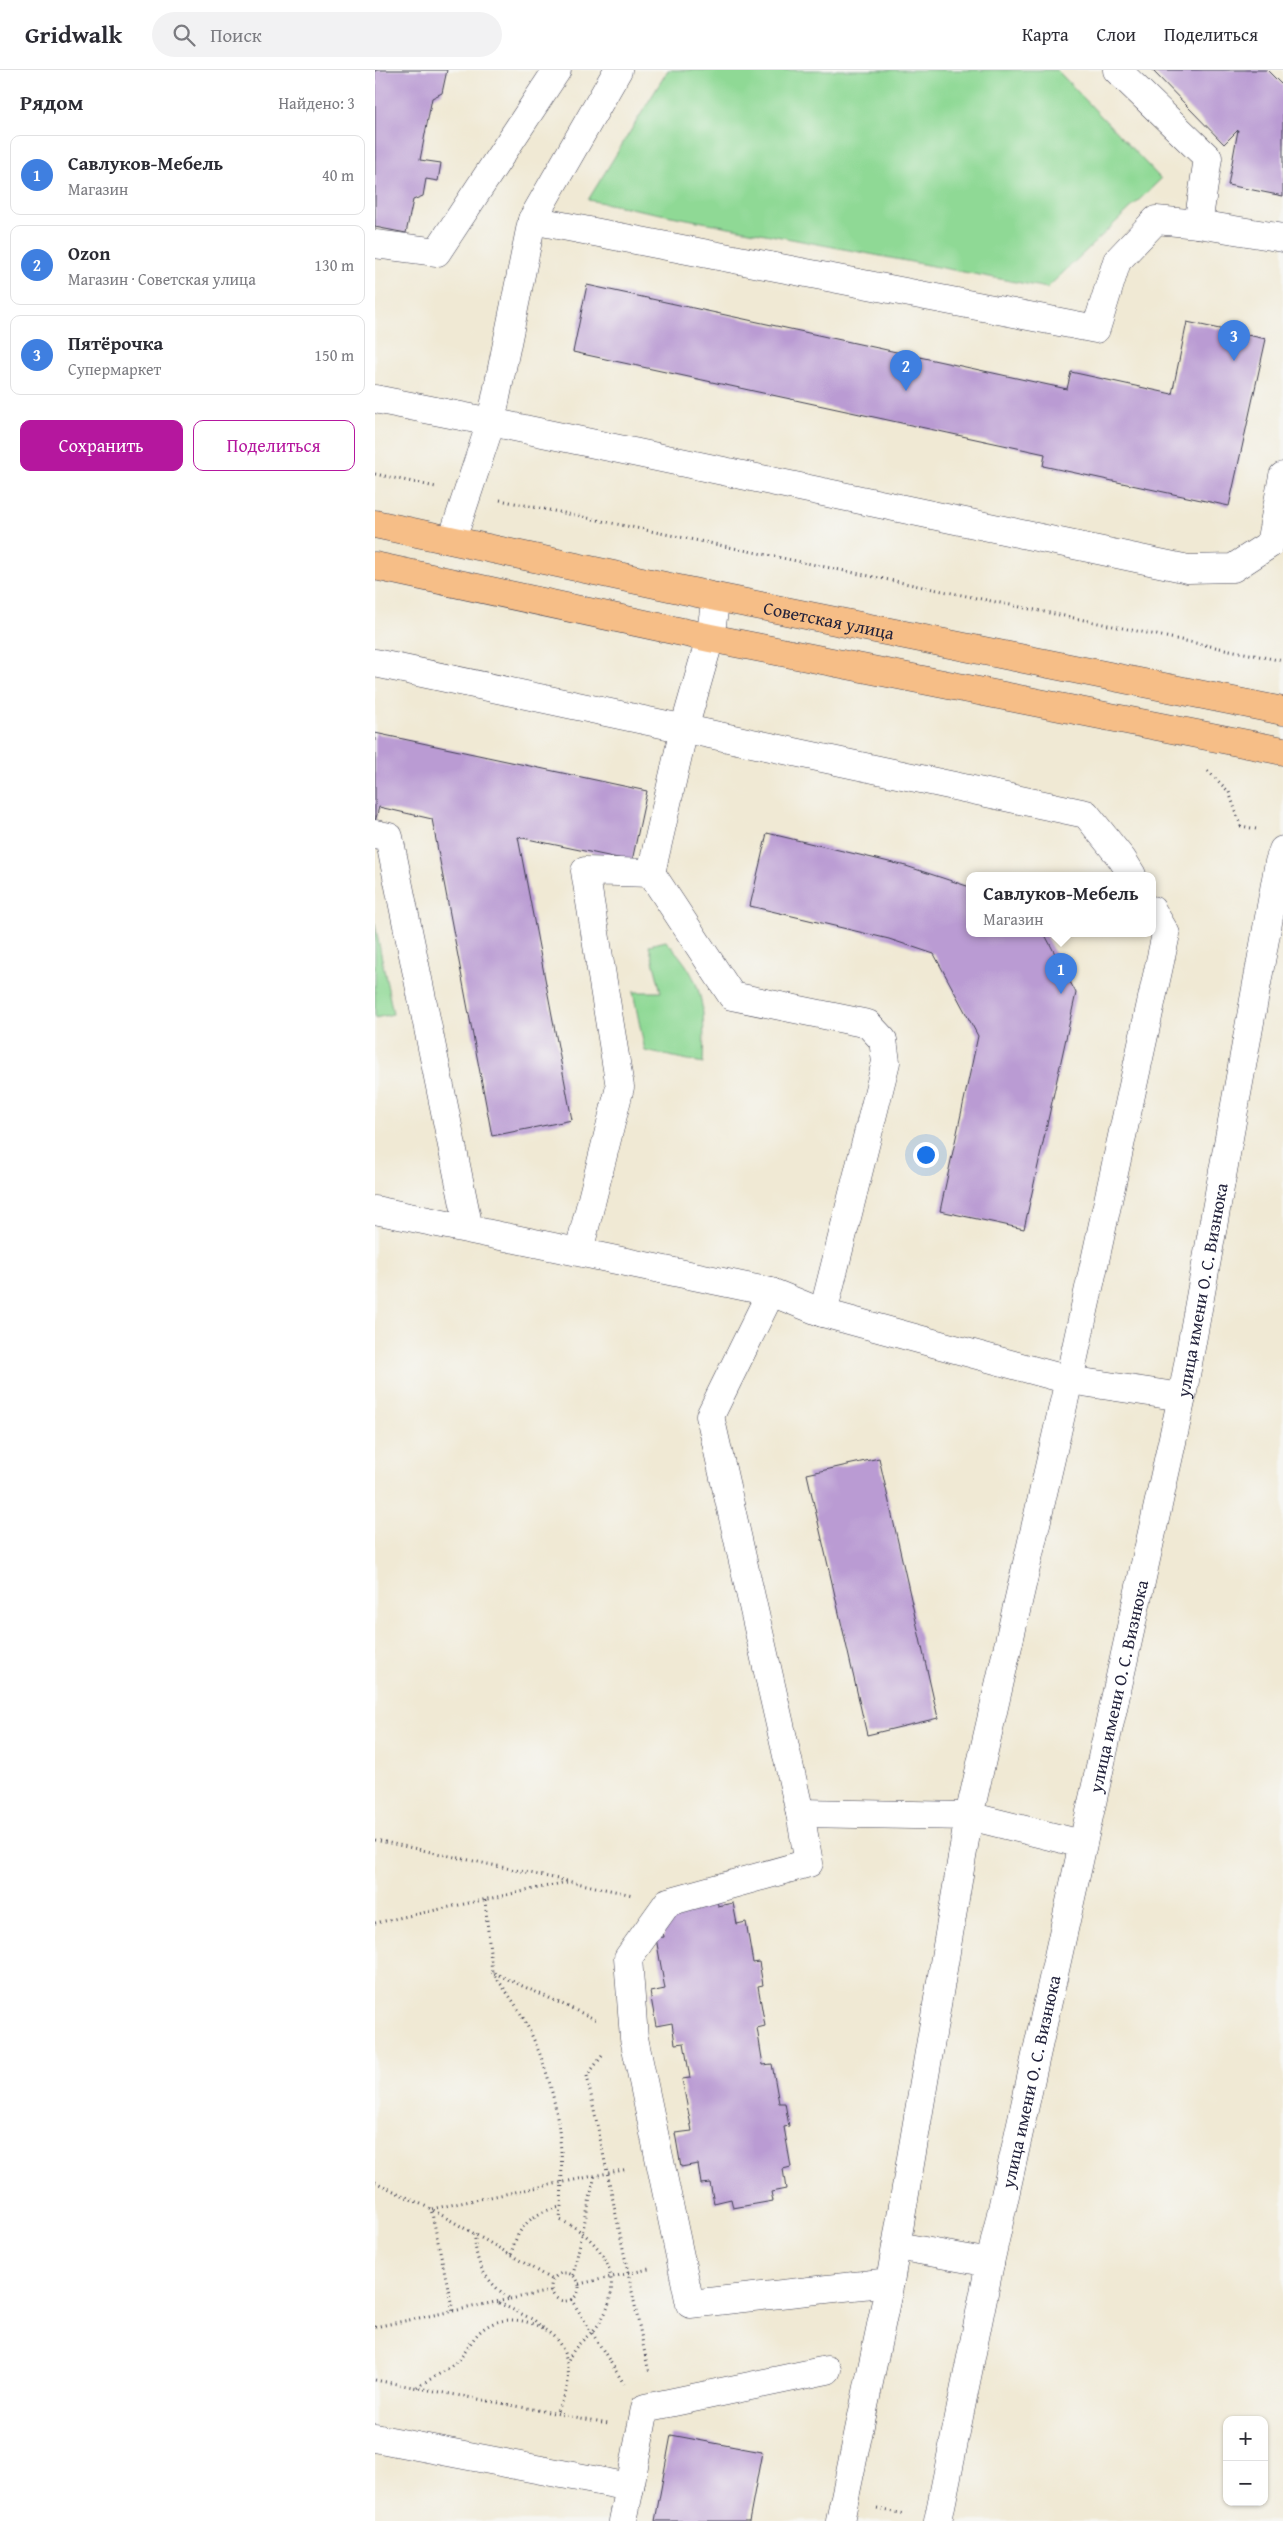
<!DOCTYPE html>
<html lang="ru">
<meta charset="utf-8">
<style>
:root{--surface:#fff;--page:#f2f2f3;--text:#2b2b33;--muted:#7c7c81;--line:#e1e1e2;--accent:#b5179e}
body{margin:0;font-family:"Gentium Book Plus",serif;background:var(--page);color:var(--text)}
.controls{position:absolute;right:15px;bottom:15px;display:grid;overflow:hidden;border-radius:10px;box-shadow:0 1px 4px #0004}
.controls button{width:45px;height:45px;display:grid;place-items:center;padding:0;border:0;border-bottom:1px solid var(--line);background:var(--surface);color:var(--text);font:25px sans-serif}
.you{position:absolute;left:550px;top:1084px;width:18px;height:18px;margin:-12px;border:4px solid #fff;border-radius:50%;background:#1a73e8;box-shadow:0 0 0 8px #1a73e833}
.badge{display:grid;place-items:center;width:32px;height:32px;border-radius:50%;background:var(--accent);color:#fff;font-size:16px;font-weight:700}
.pin{position:absolute;translate:-50% -41px;filter:drop-shadow(0 1px 2px #0008)}
.pin::after{content:'';position:absolute;top:26px;width:18px;height:15px;background:inherit;clip-path:polygon(0 0,100% 0,50% 100%)}
.popup{position:absolute;left:591px;top:802px;width:190px;height:65px;box-sizing:border-box;display:grid;place-content:center;border-radius:10px;background:var(--surface);filter:drop-shadow(0 1px 4px #0005);font-size:16px;white-space:nowrap;color:var(--muted)}
.popup b{font-size:19px;color:var(--text)}
.popup::after{content:'';position:absolute;left:50%;top:100%;margin-left:-10px;border:10px solid transparent;border-top-color:var(--surface)}
.list{margin:0;padding:0;list-style:none}
h2{display:flex;justify-content:space-between;align-items:center;height:65px;margin:0;padding:0 20px;font-size:21px}
h2 small{font-size:16px;font-weight:400;color:var(--muted)}
.list li{display:grid;grid-template-columns:32px 1fr auto;gap:15px;align-items:center;box-sizing:border-box;height:80px;margin:0 10px 10px;padding:0 10px;border:1px solid var(--line);border-radius:10px}
.list b{display:block;font-size:19px;white-space:nowrap}
.list p{margin:0;font-size:16px;white-space:nowrap;color:var(--muted)}
.list em{font-size:16px;font-style:normal;color:var(--muted)}
.actions{display:flex;gap:10px;padding:15px 20px}
.actions a{flex:1;padding:11px 0;border:1px solid var(--accent);border-radius:10px;text-align:center;font-size:18px;color:var(--accent)}
.actions .main{background:var(--accent);color:#fff}
.icon{flex:none;width:28px;height:28px;fill:none;stroke:currentColor;stroke-width:2;stroke-linecap:round;stroke-linejoin:round}
.map{position:relative;flex:none;width:908px;height:2451px;overflow:hidden}
header{display:flex;align-items:center;gap:30px;box-sizing:border-box;height:70px;padding:0 25px;background:var(--surface);border-bottom:1px solid var(--line)}
header strong{font-size:24px}
nav{display:flex;gap:28px;margin-inline-start:auto;font-size:18px}
.search{width:350px;height:45px;background:var(--page);display:flex;align-items:center;gap:12px;box-sizing:border-box;padding:0 18px;border-radius:28px;color:var(--muted);font-size:19px}
main{display:flex}
aside{flex:1;background:var(--surface)}
.map>svg:first-child{display:block}
.green{fill:#8fd995;stroke:#587e68}
.building{fill:#ba9bd3}
.lines{fill:none;stroke-linecap:round;stroke-linejoin:round}
.minor-casing{stroke:#414052;stroke-width:29}
.major-casing{stroke:#414052;stroke-width:29}
.path{stroke:#414052;stroke-width:3;stroke-dasharray:1 4;stroke-linecap:butt}
.minor{stroke:#fff;stroke-width:28}
.major{stroke:#f6be87;stroke-width:28}
.labels{text-anchor:middle;dominant-baseline:central;stroke-width:5;stroke-linejoin:round;paint-order:stroke}
.street-label{font-size:18px;fill:#22223b;stroke:#f6f6f2}
</style>
<header>
<strong>Gridwalk</strong>
<div class="search"><svg class="icon" aria-label="search" viewBox="0 0 24 24"><circle cx="10" cy="10" r="6"/><path d="M15 15l6 6"/></svg>Поиск</div>
<nav><a>Карта</a><a>Слои</a><a>Поделиться</a></nav>
</header>
<main>
<aside>
<h2>Рядом<small>Найдено: 3</small></h2>
<ul class="list">
<li><span class="badge" style="background:#3f7fe0">1</span><div><b>Савлуков-Мебель</b><p>Магазин</p></div><em>40 m</em></li>
<li><span class="badge" style="background:#3f7fe0">2</span><div><b>Ozon</b><p>Магазин · Советская улица</p></div><em>130 m</em></li>
<li><span class="badge" style="background:#3f7fe0">3</span><div><b>Пятёрочка</b><p>Супермаркет</p></div><em>150 m</em></li>
</ul>
<div class="actions"><a class="main">Сохранить</a><a>Поделиться</a></div>
</aside>
<div class="map">
<svg width="908" height="2451" viewBox="0 0 908 2451">
<rect width="100%" height="100%" fill="#f6f6f2"/>
<filter id="ink" filterUnits="userSpaceOnUse"><feTurbulence type="fractalNoise" baseFrequency=".02" numOctaves="2"/><feDisplacementMap in="SourceGraphic" scale="10" xChannelSelector="R" yChannelSelector="G"/><feConvolveMatrix kernelMatrix="1 2 1 2 8 2 1 2 1" color-interpolation-filters="sRGB"/></filter>
<filter id="wash" filterUnits="userSpaceOnUse"><feTurbulence type="fractalNoise" baseFrequency=".0096" numOctaves="4" result="noise"/><feDisplacementMap in="SourceGraphic" scale="20" xChannelSelector="R" yChannelSelector="G"/><feGaussianBlur stdDeviation="1.12" result="paint"/><feColorMatrix in="noise" values="0 0 0 0 0 0 0 0 0 0 0 0 0 0 0 0 0 1.4 0 .05"/><feComposite in="paint" operator="in"/></filter>
<g filter="url(#wash)">
<rect width="100%" height="100%" fill="#f0e9d4"/>
<g class="green">
<path d="M 293,0 L 682,0 L 786,109 L 672,218 L 213,130 Z"/>
<path d="M 0,854 L 18,944 L 0,948 Z"/>
<path d="M 291,871 C 331,912 330,938 328,993 L 270,981 L 258,922 L 286,922 L 274,875 Z"/>
</g>
<g id="blocks">
<g class="building">
<path d="M 0,0 L 72,0 L 67,23 L 57,28 L 45,90 L 66,93 L 63,111 L 51,109 L 48,126 L 38,130 L 31,163 L 0,157 Z"/>
<path d="M 777,0 L 892,0 L 908,16 L 908,126 L 853,115 L 863,60 L 849,74 Z"/>
<path d="M 212,215 L 692,319 L 696,302 L 797,324 L 812,252 L 891,269 L 854,436 L 668,396 L 670,384 L 198,282 Z"/>
<path d="M 0,663 L 272,721 L 257,791 L 143,767 L 197,1050 L 117,1066 L 57,749 L 4,737 L 0,752 Z"/>
<path d="M 392,763 L 531,796 L 595,817 L 595,863 L 669,863 L 701,923 L 649,1159 L 565,1141 L 603,966 L 559,884 L 514,869 L 375,836 Z"/>
<path d="M 504,1388 L 563,1648 L 492,1665 L 432,1404 Z"/>
<path d="M 342,1828 L 343,1836 L 358,1833 L 362,1854 L 371,1852 L 378,1893 L 384,1892 L 388,1915 L 383,1916 L 390,1956 L 382,1958 L 388,1995 L 397,1994 L 404,2033 L 410,2033 L 414,2056 L 409,2057 L 416,2097 L 408,2099 L 411,2119 L 396,2122 L 398,2131 L 358,2138 L 356,2129 L 339,2133 L 335,2113 L 326,2114 L 323,2094 L 306,2097 L 300,2063 L 317,2061 L 307,2009 L 315,2008 L 309,1973 L 300,1974 L 297,1953 L 281,1956 L 275,1922 L 290,1919 L 281,1868 L 289,1867 L 285,1847 Z"/>
<path d="M 296,2365 L 387,2382 L 374,2451 L 280,2451 Z"/>
</g>
</g>
</g>
<g filter="url(#ink)">
<use href="#blocks" fill-opacity="0" stroke="#414052" stroke-width="1"/>
<g class="lines">
<defs>
<g id="minor">
<path d="M 742,0 L 833,88 L 823,154 L 908,168"/>
<path d="M 157,150 L 243,0"/>
<path d="M 0,174 L 62,182 L 182,0"/>
<path d="M 0,329 L 116,352 L 157,150 L 721,259 L 742,191 L 781,150 L 823,154"/>
<path d="M 77,470 L 116,352 L 813,499 L 858,498 L 895,474 L 908,406"/>
<path d="M 0,593 L 711,744 L 747,789 L 757,805"/>
<path d="M 0,764 L 14,767 L 94,1159"/>
<path d="M 276,803 L 357,926 L 493,954 L 508,970 L 511,992 L 448,1243"/>
<path d="M 0,1140 L 396,1222 L 448,1243 L 694,1310 L 807,1327"/>
<path d="M 204,1181 L 245,1017 L 210,801 L 276,803 L 309,659 L 335,568 L 341,527"/>
<path d="M 396,1222 L 335,1346 L 425,1743 L 434,1793 L 293,1832 L 253,1888 L 259,1968 L 315,2234 L 515,2212 L 594,1746 L 694,1310 L 791,864 L 777,840"/>
<path d="M 425,1743 L 594,1746 L 707,1774"/>
<path d="M 522,2176 L 615,2193"/>
<path d="M 0,2368 L 255,2417 L 270,2338 L 452,2300"/>
<path d="M 248,2451 L 255,2417"/>
<path d="M 465,2451 L 515,2212"/>
<path id="s1" d="M 563,2451 L 615,2193 L 807,1327 L 904,792 L 908,780"/>
</g>
<g id="major">
<path id="s2" d="M 0,454 L 341,527 L 908,641"/>
<path d="M 0,496 L 335,568 L 908,681"/>
</g>
</defs>
<use href="#minor" class="minor-casing"/>
<use href="#major" class="major-casing"/>
<g class="path">
<path d="M 0,404 L 61,417"/>
<path d="M 125,430 L 908,591"/>
<path d="M 833,701 L 854,722 L 866,756 L 881,759"/>
<path d="M 0,1770 L 258,1825"/>
<path d="M 110,1830 L 117,1902 L 224,1951"/>
<path d="M 0,1853 L 192,1812"/>
<path d="M 117,1902 C 127,1916 139,1931 147,1946 C 183,2012 191,2076 185,2150 C 226,2167 253,2210 225,2252 C 215,2268 198,2273 193,2293"/>
<path d="M 227,1986 L 212,2006 L 274,2303"/>
<path d="M 0,2112 L 56,2139 L 136,2185 C 142,2157 157,2142 186,2137"/>
<path d="M 136,2185 L 177,2210"/>
<circle cx="190" cy="2217" r="14"/>
<path d="M 198,2205 L 220,2105"/>
<path d="M 204,2214 L 274,2199"/>
<path d="M 135,2229 L 176,2221"/>
<path d="M 196,2229 L 249,2314"/>
<path d="M 124,2233 L 159,2250 L 168,2258"/>
<path d="M 78,2241 L 135,2229 C 112,2212 99,2195 100,2164"/>
<path d="M 0,2257 L 78,2241 L 56,2139 L 253,2099"/>
<path d="M 0,2310 L 233,2353"/>
<path d="M 42,2317 C 56,2308 75,2300 86,2287 C 93,2279 98,2267 107,2260 C 130,2240 174,2252 187,2278 C 198,2302 194,2322 181,2343"/>
<path d="M 502,2439 L 531,2444"/>
</g>
<use href="#minor" class="minor"/>
<use href="#major" class="major"/>
</g>
</g>
<g class="labels">
<g class="street-label">
<text stroke="none"><textPath href="#s2" startOffset="464">Советская улица</textPath></text>
<text stroke="none"><textPath href="#s1" startOffset="1259">улица имени О. С. Визнюка</textPath></text>
<text stroke="none"><textPath href="#s1" startOffset="854">улица имени О. С. Визнюка</textPath></text>
<text stroke="none"><textPath href="#s1" startOffset="449">улица имени О. С. Визнюка</textPath></text>
</g>
</g>
</svg>
<div class="controls">
<button>+</button>
<button>−</button>
</div>
<div class="you"></div>
<div class="pin badge" style="left:686px;top:924px;background:#3f7fe0">1</div>
<div class="popup"><b>Савлуков-Мебель</b>Магазин</div>
<div class="pin badge" style="left:531px;top:321px;background:#3f7fe0">2</div>
<div class="pin badge" style="left:859px;top:291px;background:#3f7fe0">3</div>
</div>
</main>
